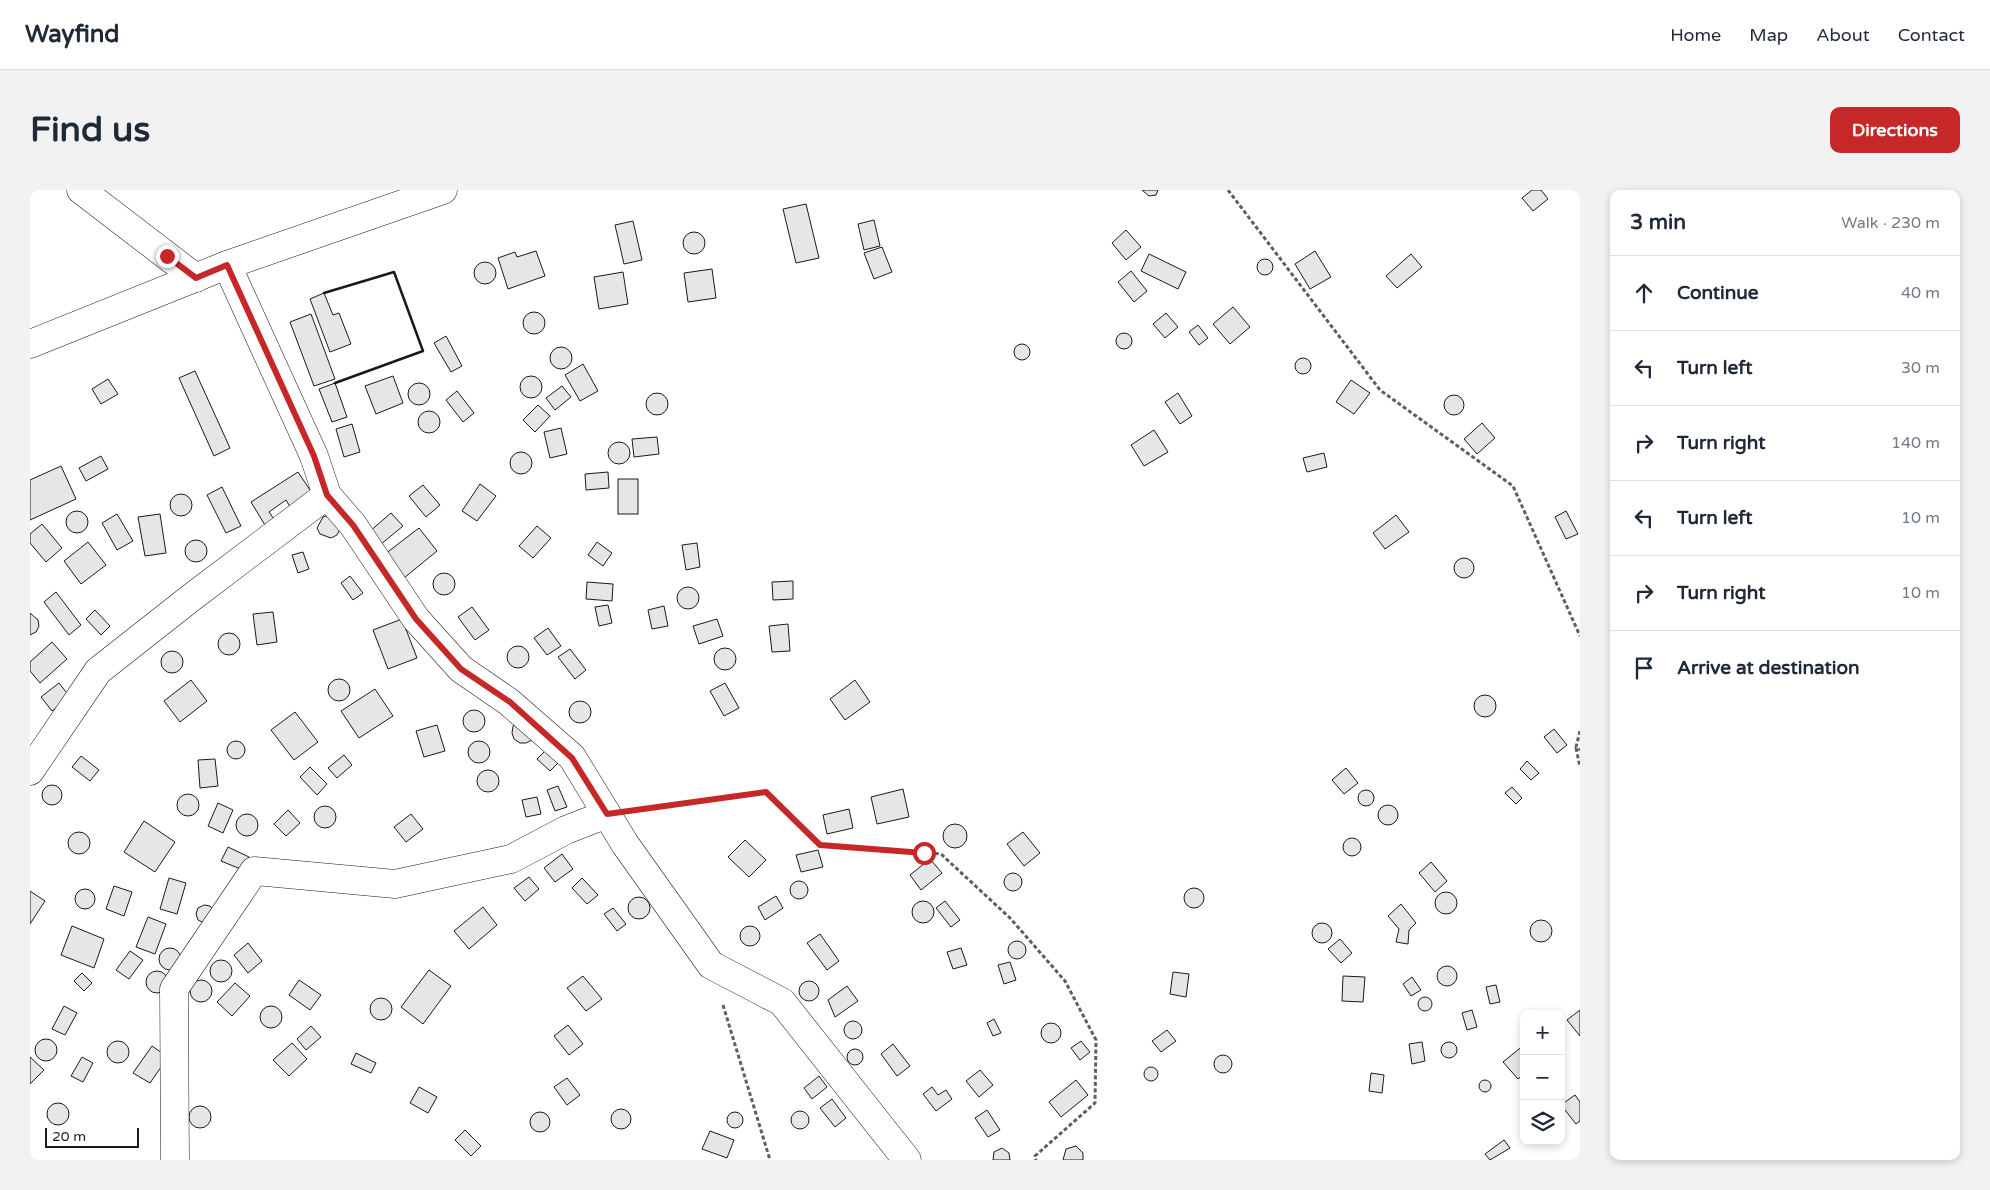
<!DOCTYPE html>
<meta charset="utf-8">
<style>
:root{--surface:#fff;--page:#f2f2f3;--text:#1f2937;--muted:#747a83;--line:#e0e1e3;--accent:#c62828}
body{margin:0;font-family:"Varela Round",sans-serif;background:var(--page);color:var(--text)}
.controls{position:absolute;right:15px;bottom:15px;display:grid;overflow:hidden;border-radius:10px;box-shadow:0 2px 8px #0003}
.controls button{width:45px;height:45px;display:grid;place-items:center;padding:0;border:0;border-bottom:1px solid var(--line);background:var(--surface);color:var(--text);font:25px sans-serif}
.scale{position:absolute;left:15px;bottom:12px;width:94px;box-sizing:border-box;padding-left:5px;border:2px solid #1a1a1a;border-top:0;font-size:14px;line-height:18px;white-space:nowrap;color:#1a1a1a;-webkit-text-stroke:4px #fff;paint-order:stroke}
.stop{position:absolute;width:15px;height:15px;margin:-11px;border:4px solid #c62828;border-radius:50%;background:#fff}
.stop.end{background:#c62828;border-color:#fff;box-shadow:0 1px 5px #0008}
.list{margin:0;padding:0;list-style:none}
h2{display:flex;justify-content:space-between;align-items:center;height:65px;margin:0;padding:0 20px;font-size:21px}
h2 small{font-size:16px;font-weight:400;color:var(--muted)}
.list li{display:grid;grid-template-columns:32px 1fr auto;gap:15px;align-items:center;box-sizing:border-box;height:75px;padding:0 20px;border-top:1px solid var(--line)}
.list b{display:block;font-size:19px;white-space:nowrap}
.list em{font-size:16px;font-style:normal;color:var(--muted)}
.icon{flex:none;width:28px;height:28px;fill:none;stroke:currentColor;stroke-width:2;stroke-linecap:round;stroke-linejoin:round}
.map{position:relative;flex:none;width:1550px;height:970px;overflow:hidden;border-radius:10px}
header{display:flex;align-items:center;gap:30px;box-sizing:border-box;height:70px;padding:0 25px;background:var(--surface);border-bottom:1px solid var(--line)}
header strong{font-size:24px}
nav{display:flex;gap:28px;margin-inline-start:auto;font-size:18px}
.intro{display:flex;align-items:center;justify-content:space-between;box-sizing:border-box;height:120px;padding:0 30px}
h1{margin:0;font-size:35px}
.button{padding:12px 22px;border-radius:10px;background:var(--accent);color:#fff;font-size:18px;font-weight:700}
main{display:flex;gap:30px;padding:0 30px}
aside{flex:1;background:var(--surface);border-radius:10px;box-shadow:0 2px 8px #0003}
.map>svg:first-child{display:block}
.building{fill:#e6e6e6;stroke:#1a1a1a}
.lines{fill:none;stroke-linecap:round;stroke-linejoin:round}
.minor-casing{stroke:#1a1a1a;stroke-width:29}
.major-casing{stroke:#1a1a1a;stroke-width:29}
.path{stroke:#5f5f5f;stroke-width:3;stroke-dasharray:4 2.5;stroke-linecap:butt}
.minor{stroke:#fff;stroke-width:28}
.major{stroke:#fff;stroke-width:28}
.wall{stroke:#1a1a1a;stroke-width:2.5}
.route{stroke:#c62828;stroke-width:6}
</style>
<header>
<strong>Wayfind</strong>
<nav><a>Home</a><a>Map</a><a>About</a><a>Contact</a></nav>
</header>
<div class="intro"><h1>Find us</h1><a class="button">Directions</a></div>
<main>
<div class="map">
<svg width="1550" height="970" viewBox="0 0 1550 970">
<rect width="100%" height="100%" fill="#fff"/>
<g class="building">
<path d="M 1112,0 L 1128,0 L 1126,5 L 1119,6 Z"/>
<path d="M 1502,0 L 1511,0 L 1518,9 L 1503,21 L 1492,8 Z"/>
<path d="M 776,14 L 789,68 L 766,73 L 753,19 Z"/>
<path d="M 844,30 L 850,56 L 834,60 L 828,34 Z"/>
<path d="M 603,31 L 612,70 L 594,74 L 585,35 Z"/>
<path d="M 1096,40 L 1111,57 L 1096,70 L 1082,53 Z"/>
<circle cx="664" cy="53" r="11"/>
<path d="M 852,57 L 862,82 L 844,89 L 834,63 Z"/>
<path d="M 506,61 L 515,86 L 478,99 L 468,68 L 485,62 L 487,67 Z"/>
<path d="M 1285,61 L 1301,87 L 1280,99 L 1265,74 Z"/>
<path d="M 1119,64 L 1156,82 L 1148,99 L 1111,81 Z"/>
<path d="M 1381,64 L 1392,77 L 1367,98 L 1356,86 Z"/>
<circle cx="1235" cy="77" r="8"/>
<circle cx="455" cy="83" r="11"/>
<path d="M 682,79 L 686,108 L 658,112 L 654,83 Z"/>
<path d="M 1101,81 L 1117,101 L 1104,112 L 1088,92 Z"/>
<path d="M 593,82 L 598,114 L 569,119 L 564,87 Z"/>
<path d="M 294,103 L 303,125 L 309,123 L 321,154 L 300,162 L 280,109 Z"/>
<path d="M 1203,117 L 1220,137 L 1200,154 L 1183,134 Z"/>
<circle cx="504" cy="133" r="11"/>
<path d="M 1136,123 L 1148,137 L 1135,148 L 1123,134 Z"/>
<path d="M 281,124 L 305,189 L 284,196 L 260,132 Z"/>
<path d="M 1168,135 L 1178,148 L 1169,155 L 1159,142 Z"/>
<circle cx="1094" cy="151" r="8"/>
<path d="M 416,146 L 432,176 L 421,182 L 404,153 Z"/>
<circle cx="992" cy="162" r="8"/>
<circle cx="531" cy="168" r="11"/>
<circle cx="1273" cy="176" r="8"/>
<path d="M 553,174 L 568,201 L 550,211 L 535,185 Z"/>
<path d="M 165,181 L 200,258 L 184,266 L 149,188 Z"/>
<circle cx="501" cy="197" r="11"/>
<path d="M 363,186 L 373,213 L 346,224 L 335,196 Z"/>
<path d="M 78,189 L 88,204 L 71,214 L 62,199 Z"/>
<path d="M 1321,190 L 1340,203 L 1324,224 L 1306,212 Z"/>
<circle cx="389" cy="204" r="11"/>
<path d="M 305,193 L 317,227 L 302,232 L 289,199 Z"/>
<path d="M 532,196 L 541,207 L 525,220 L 516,208 Z"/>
<path d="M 427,201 L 444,223 L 433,232 L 416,210 Z"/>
<circle cx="627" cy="214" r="11"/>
<path d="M 1148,203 L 1162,226 L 1150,234 L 1135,212 Z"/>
<circle cx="1424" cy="215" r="10"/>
<path d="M 508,215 L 520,226 L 505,242 L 493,230 Z"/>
<circle cx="399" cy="232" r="11"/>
<path d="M 1452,233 L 1465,248 L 1447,264 L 1434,249 Z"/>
<path d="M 322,234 L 330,262 L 314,267 L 306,239 Z"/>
<path d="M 531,238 L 537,264 L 520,268 L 514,242 Z"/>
<path d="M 1124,240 L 1138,262 L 1114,276 L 1101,255 Z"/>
<path d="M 627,247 L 629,264 L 604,267 L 602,249 Z"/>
<circle cx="589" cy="263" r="11"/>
<circle cx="491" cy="273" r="11"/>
<path d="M 1294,263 L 1297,277 L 1277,282 L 1273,268 Z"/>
<path d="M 71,266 L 78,279 L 56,291 L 49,278 Z"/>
<path d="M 31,276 L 46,309 L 0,330 L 0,290 Z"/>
<path d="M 268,282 L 284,306 L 262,320 L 256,310 L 239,322 L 244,329 L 235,335 L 221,312 Z"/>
<path d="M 578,282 L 579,298 L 556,300 L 555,284 Z"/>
<rect x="588" y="289" width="20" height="35"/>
<path d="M 450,294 L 466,306 L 447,331 L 432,321 Z"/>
<path d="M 393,295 L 410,315 L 396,327 L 379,306 Z"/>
<path d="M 192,297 L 211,336 L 196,343 L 177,305 Z"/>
<circle cx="151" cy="315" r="11"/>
<circle cx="47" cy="332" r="11"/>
<path d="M 1536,321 L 1548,344 L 1536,349 L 1525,327 Z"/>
<path d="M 361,323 L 373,336 L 350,355 L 339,342 Z"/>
<path d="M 87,324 L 103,351 L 87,360 L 72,333 Z"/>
<path d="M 130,324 L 136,363 L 115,366 L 108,327 Z"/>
<path d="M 300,325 L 310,339 L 307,345 L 301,348 L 290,344 L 287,338 L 293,327 Z"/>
<path d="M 1366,325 L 1379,342 L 1355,359 L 1343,343 Z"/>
<path d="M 12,334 L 32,358 L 16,372 L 0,353 L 0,344 Z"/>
<path d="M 507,336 L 521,348 L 503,368 L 489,356 Z"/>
<path d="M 389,338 L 407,361 L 374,388 L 355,364 Z"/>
<circle cx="166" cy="361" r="11"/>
<path d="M 58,352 L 76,375 L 51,394 L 34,371 Z"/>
<path d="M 567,352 L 582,363 L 573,376 L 558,365 Z"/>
<path d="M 667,353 L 670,377 L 656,380 L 652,355 Z"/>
<path d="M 273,362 L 279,379 L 268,383 L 262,365 Z"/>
<circle cx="1434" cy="378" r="10"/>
<circle cx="414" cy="394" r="11"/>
<path d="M 320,386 L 333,403 L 323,410 L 311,393 Z"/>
<path d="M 763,391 L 763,409 L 743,410 L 742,392 Z"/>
<path d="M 557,392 L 583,394 L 582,411 L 556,409 Z"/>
<circle cx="658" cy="408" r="11"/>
<path d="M 26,402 L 51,435 L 39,445 L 14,412 Z"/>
<path d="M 578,415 L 582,433 L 569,436 L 565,417 Z"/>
<path d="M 634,416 L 638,436 L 622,439 L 618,420 Z"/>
<path d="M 442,417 L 459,440 L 445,450 L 428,427 Z"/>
<path d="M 65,420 L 80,436 L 71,445 L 56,429 Z"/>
<path d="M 243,422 L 247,452 L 227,455 L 223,424 Z"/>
<path d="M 0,423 L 8,430 L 9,436 L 6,442 L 0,445 Z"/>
<path d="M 372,429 L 387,468 L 358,479 L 343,440 Z"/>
<path d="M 687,429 L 693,446 L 669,454 L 663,436 Z"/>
<path d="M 758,434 L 760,461 L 742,462 L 739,436 Z"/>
<path d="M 518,438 L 531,456 L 517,465 L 504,448 Z"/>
<circle cx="199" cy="454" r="11"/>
<path d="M 22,452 L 37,469 L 10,493 L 0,481 L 0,472 Z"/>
<circle cx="488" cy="467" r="11"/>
<circle cx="695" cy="469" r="11"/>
<path d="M 540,459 L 556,480 L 545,489 L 528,467 Z"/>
<circle cx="142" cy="472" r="11"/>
<circle cx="309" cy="500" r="11"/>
<path d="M 161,490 L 177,511 L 150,532 L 134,511 Z"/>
<path d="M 825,490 L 840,512 L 815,530 L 800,509 Z"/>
<path d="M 29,493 L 40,507 L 22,521 L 11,507 Z"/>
<path d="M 695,493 L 709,518 L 694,526 L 680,501 Z"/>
<path d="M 345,499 L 363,526 L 329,548 L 311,521 Z"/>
<circle cx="1455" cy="516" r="11"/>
<circle cx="550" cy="522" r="11"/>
<circle cx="444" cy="531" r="11"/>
<path d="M 265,522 L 288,552 L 264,570 L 241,540 Z"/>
<path d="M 488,531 L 502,550 L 496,553 L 490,553 L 484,549 L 482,543 L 483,536 Z"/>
<path d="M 407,535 L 415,561 L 394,567 L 386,541 Z"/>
<path d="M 1524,539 L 1537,555 L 1527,563 L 1514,547 Z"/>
<circle cx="449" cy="562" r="11"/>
<circle cx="206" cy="560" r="9"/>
<path d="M 517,559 L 529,572 L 520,581 L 507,569 Z"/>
<path d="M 314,565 L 322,575 L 307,588 L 298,578 Z"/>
<path d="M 51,566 L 69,580 L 60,591 L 42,577 Z"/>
<path d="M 185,569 L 188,596 L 170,598 L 168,570 Z"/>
<path d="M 1497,571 L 1509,583 L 1501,590 L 1490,579 Z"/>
<path d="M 280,577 L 297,594 L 287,605 L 270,587 Z"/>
<path d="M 1316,578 L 1328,593 L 1314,604 L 1302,590 Z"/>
<circle cx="458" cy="591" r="11"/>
<circle cx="22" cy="605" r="10"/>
<path d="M 528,596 L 537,617 L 525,621 L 517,600 Z"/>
<path d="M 1482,597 L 1492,608 L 1486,614 L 1475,603 Z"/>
<path d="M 873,599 L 879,627 L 847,634 L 841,607 Z"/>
<circle cx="1336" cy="608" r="8"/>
<circle cx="158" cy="615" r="11"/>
<path d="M 507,607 L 511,624 L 496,627 L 492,610 Z"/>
<path d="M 188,613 L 203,620 L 193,643 L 178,636 Z"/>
<circle cx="1358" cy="625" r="10"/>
<circle cx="295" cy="627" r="11"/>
<path d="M 819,619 L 823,638 L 797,644 L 793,625 Z"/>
<path d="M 258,620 L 270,633 L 256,646 L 244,634 Z"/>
<circle cx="217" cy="635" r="11"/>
<path d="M 381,624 L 393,639 L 376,652 L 364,637 Z"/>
<path d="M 114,631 L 145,652 L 125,682 L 94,662 Z"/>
<circle cx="925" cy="646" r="12"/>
<circle cx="49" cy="653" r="11"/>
<path d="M 993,642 L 1010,663 L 994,676 L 977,654 Z"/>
<circle cx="1322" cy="657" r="9"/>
<path d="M 715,650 L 736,670 L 719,687 L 698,667 Z"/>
<path d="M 198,657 L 219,667 L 213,680 L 191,671 Z"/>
<path d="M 788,660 L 793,677 L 771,682 L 766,665 Z"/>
<path d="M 532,664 L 543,679 L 525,692 L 514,678 Z"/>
<path d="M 900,669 L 912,683 L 891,700 L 880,685 Z"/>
<path d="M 1401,672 L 1417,691 L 1405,702 L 1389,683 Z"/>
<circle cx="983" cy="692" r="9"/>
<path d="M 499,687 L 509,699 L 495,711 L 484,698 Z"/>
<path d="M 139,688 L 156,693 L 147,724 L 130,719 Z"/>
<path d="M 552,688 L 568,705 L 557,714 L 542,698 Z"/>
<circle cx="769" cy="700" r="9"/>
<path d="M 84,696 L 102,702 L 94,726 L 76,719 Z"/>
<circle cx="1164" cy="708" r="10"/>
<circle cx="55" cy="709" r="10"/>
<path d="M 0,701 L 15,711 L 0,734 Z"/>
<circle cx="1416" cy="713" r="11"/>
<path d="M 746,706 L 753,718 L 735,730 L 728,717 Z"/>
<circle cx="609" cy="718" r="11"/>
<circle cx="893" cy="722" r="11"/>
<path d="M 915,711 L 930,730 L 921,737 L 906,718 Z"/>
<path d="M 1371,714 L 1386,733 L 1379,740 L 1378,754 L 1366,752 L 1369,739 L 1358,726 Z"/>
<path d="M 174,715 L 180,716 L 184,721 L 174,733 L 168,730 L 166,724 L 168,718 Z"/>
<path d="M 453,717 L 467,735 L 439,759 L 424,741 Z"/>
<path d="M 583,718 L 596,734 L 587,741 L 574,724 Z"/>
<path d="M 118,727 L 136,734 L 125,764 L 106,757 Z"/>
<circle cx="1511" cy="741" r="11"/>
<circle cx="1292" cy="743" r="10"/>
<circle cx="720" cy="746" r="10"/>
<path d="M 42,736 L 74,749 L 64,778 L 31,765 Z"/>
<path d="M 790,744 L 809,771 L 797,780 L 777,753 Z"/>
<path d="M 1310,749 L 1322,763 L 1311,773 L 1298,759 Z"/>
<circle cx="987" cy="760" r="9"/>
<path d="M 218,753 L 232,771 L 218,783 L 204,765 Z"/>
<path d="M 931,758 L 937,775 L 923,779 L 917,762 Z"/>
<circle cx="140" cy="769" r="11"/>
<path d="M 100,761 L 113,770 L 99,789 L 86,780 Z"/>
<circle cx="191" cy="781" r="11"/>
<path d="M 980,772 L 986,790 L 974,794 L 968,775 Z"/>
<circle cx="1417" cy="786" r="10"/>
<path d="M 399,780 L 421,796 L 393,834 L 371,817 Z"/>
<circle cx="127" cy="792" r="11"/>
<path d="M 1143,782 L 1159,784 L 1156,807 L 1140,804 Z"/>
<path d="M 52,783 L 62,793 L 54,801 L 44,791 Z"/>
<path d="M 553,786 L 572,809 L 556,821 L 537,798 Z"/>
<path d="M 1313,786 L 1335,787 L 1333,812 L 1312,811 Z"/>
<path d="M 1382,787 L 1391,800 L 1381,806 L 1373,794 Z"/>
<circle cx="171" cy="801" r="11"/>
<path d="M 269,790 L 291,805 L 280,820 L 259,805 Z"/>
<circle cx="779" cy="801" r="10"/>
<path d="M 205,793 L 220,806 L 202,826 L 187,812 Z"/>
<path d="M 1466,795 L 1470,812 L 1460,814 L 1456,797 Z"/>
<path d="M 817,796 L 828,811 L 805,827 L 798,810 Z"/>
<circle cx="1395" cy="814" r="7"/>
<circle cx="351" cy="819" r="11"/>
<circle cx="241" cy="827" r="11"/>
<path d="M 34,816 L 47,823 L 35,845 L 22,839 Z"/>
<path d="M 1442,820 L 1447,837 L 1437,840 L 1432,823 Z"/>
<path d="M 1550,820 L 1550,846 L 1537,830 Z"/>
<path d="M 964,829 L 971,843 L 963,846 L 957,833 Z"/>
<circle cx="823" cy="840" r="9"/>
<circle cx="1021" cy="843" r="10"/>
<path d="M 538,835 L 553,854 L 539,865 L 524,846 Z"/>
<path d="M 281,836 L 291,847 L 276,860 L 267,849 Z"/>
<path d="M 1137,840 L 1146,851 L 1131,862 L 1122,851 Z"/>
<circle cx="16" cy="860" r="11"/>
<circle cx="88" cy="862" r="11"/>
<path d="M 1051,851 L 1060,862 L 1050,870 L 1041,858 Z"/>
<circle cx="1419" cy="860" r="8"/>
<path d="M 1392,852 L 1395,871 L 1382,874 L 1379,854 Z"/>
<path d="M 262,853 L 277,869 L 259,886 L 243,870 Z"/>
<path d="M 863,854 L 880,876 L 867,886 L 851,864 Z"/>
<path d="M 1494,855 L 1494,884 L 1488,889 L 1473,872 Z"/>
<path d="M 122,856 L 138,867 L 120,893 L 103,883 Z"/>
<circle cx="825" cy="867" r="8"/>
<path d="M 326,863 L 346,873 L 341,883 L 321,874 Z"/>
<circle cx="1193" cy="874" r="9"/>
<path d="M 0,867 L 14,880 L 0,894 Z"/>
<path d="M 52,867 L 63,873 L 53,892 L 41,886 Z"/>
<circle cx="1121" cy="884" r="7"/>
<path d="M 950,880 L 963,895 L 949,907 L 936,891 Z"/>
<path d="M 1341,883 L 1354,885 L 1352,903 L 1339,901 Z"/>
<path d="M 789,886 L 797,897 L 782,909 L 774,898 Z"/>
<path d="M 537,888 L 550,905 L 537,915 L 524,897 Z"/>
<circle cx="1455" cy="896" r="6"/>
<path d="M 1046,890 L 1058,905 L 1031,927 L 1019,912 Z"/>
<path d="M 389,897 L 407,907 L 398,923 L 380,913 Z"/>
<path d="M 902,897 L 908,905 L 916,900 L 922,909 L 906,921 L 893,904 Z"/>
<path d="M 1545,905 L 1550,912 L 1550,931 L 1546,934 L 1531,915 Z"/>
<path d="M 802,909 L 816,928 L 805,937 L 790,918 Z"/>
<circle cx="28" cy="924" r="11"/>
<circle cx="170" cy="927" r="11"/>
<circle cx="591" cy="929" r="10"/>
<path d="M 957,920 L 970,940 L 958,947 L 945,928 Z"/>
<circle cx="770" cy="930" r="9"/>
<circle cx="510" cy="932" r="10"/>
<circle cx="705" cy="930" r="8"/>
<path d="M 435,940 L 451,956 L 441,966 L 425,950 Z"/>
<path d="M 680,941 L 704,950 L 697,968 L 672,959 Z"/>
<path d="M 1474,950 L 1480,958 L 1460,970 L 1455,964 Z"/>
<path d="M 1046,956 L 1053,963 L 1053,970 L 1033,970 L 1036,959 Z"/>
<path d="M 972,958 L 979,963 L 980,970 L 963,970 L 964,962 Z"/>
</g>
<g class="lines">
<defs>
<g id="minor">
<path d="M 51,0 L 166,88"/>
<path d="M 197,75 L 284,266 L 297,305 L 323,335 L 386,429 L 431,479 L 479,512 L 542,567 L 595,654 L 681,775 L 752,812 L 877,970"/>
<path d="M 0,581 L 68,481 L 162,407 L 297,305"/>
<path d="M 145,970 L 144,799 L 224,681 L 365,694 L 481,669 L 536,640 L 577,624"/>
</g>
<path id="major" d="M 0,154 L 197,75 L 413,0"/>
</defs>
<use href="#minor" class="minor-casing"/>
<use href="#major" class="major-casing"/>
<g class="path">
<path d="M 1198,0 L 1350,200 L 1483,296 L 1550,446"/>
<path d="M 1550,541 L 1546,557 L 1550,560"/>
<path d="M 1546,558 L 1550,577"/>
<path d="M 609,620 L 737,603 L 790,655 L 911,664 L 980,728 L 1035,791 L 1066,850 L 1065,913 L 1005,966 L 1006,970"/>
<path d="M 693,815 L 740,970"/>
</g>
<use href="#minor" class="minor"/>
<use href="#major" class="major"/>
<path class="wall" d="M 294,103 L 364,82 L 393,161 L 305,193"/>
</g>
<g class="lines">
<path class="route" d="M 137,66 L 166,88 L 197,75 L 284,266 L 297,305 L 323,335 L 386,429 L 431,479 L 480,512 L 542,568 L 577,624 L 736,602 L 790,655 L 894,663"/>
</g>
</svg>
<div class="controls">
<button>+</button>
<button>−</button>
<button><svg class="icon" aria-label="layers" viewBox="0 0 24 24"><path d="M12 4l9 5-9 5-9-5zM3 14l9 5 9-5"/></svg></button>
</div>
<div class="scale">20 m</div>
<div class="stop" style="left:894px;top:663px"></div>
<div class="stop end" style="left:137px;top:66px"></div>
</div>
<aside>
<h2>3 min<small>Walk · 230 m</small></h2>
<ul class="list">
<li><svg class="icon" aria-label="ahead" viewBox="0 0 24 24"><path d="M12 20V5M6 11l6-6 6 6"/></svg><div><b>Continue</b></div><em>40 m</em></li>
<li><svg class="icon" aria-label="left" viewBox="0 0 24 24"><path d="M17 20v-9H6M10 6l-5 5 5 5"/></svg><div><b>Turn left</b></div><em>30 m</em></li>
<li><svg class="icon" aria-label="right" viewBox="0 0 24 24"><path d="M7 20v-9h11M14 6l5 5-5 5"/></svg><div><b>Turn right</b></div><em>140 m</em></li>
<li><svg class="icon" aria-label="left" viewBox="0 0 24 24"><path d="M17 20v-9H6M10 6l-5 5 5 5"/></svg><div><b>Turn left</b></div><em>10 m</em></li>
<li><svg class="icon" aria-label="right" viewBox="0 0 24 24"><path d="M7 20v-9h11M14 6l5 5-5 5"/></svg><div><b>Turn right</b></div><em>10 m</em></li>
<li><svg class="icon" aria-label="arrive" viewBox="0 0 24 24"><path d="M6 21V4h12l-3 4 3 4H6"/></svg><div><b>Arrive at destination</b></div></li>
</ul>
</aside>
</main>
